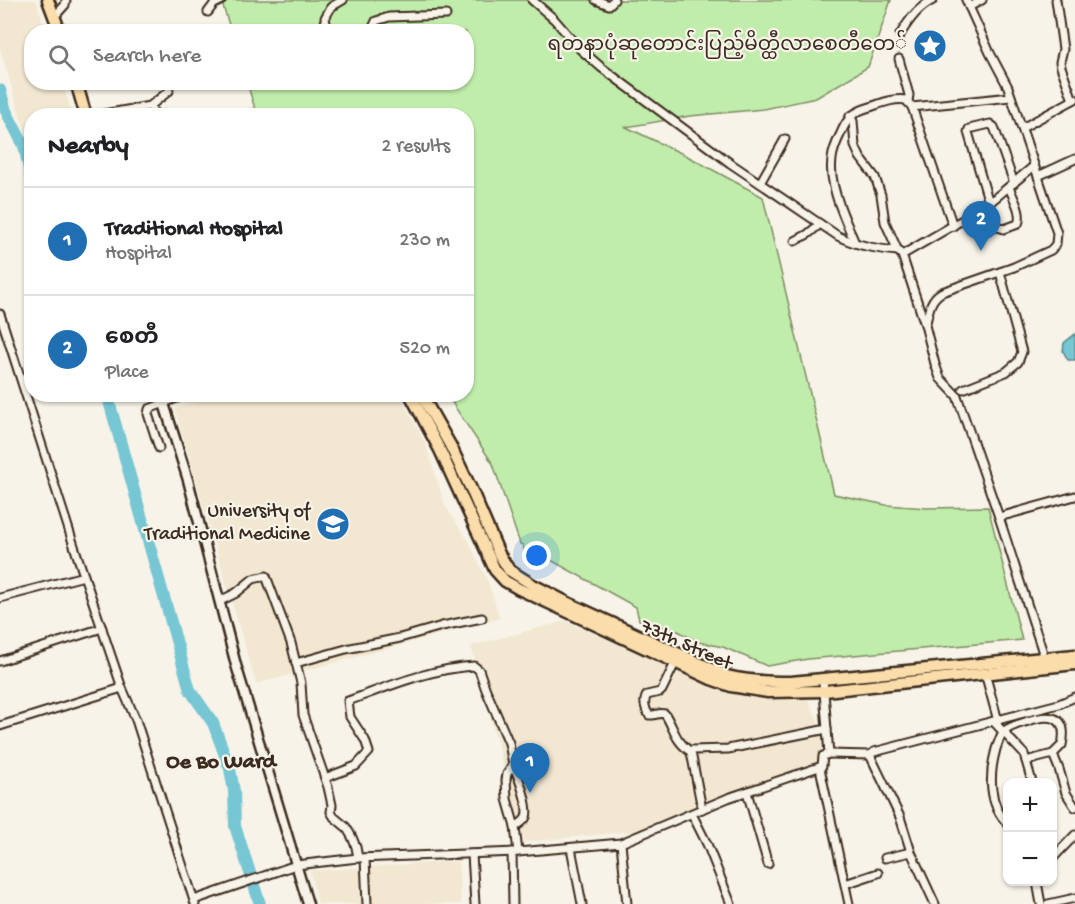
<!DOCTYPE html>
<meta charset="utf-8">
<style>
:root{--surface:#fff;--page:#f6f6f6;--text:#202124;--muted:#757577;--line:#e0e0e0;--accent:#1f6fb2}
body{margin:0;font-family:"Gochi Hand","Noto Sans Myanmar",sans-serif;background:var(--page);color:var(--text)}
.controls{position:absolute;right:18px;bottom:18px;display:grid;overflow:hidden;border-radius:12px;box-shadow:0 2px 4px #0004}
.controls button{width:54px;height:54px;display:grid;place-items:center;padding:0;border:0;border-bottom:2px solid var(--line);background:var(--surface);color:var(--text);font:30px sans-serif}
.you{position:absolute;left:537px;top:556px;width:21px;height:21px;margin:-15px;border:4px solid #fff;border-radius:50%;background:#1a73e8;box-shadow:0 0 0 9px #1a73e833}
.badge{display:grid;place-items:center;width:39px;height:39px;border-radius:50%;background:var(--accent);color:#fff;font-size:20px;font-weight:700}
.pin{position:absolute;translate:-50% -50px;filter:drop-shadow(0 2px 3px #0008)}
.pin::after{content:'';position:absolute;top:32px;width:21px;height:18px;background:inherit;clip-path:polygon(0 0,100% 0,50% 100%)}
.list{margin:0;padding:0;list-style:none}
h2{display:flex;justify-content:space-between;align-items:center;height:78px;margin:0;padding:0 24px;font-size:26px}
h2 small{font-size:20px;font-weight:400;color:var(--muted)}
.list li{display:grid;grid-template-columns:39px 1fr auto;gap:18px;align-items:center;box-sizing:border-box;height:108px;padding:0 24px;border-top:2px solid var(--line)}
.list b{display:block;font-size:22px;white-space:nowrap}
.list p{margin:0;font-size:20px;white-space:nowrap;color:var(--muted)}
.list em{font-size:20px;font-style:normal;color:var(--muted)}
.icon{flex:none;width:33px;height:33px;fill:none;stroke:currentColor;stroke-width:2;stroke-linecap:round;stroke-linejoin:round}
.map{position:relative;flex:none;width:1075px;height:904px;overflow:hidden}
.search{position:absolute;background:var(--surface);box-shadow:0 2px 4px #0004;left:24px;top:24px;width:450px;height:66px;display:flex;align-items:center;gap:15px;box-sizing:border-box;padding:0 21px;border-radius:24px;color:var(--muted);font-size:22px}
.panel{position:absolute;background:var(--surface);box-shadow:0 2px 4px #0004;left:24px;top:108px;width:450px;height:294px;border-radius:24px}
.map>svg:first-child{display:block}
.built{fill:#f2e7d1}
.green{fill:#c0edab;stroke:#7e8c64;stroke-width:1.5}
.water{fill:#77c6d3;stroke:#5f888b;stroke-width:1.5}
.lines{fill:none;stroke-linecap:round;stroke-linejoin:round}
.river{stroke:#77c6d3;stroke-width:12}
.minor-casing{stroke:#3b2a1e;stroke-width:11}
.tertiary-casing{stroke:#3b2a1e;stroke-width:13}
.primary-casing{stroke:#3b2a1e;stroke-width:15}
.trunk-casing{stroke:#3b2a1e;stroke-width:15}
.minor{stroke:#f7f3e8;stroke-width:7}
.tertiary{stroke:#f7f3e8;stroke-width:8}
.primary{stroke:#faddab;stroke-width:10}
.trunk{stroke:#faddab;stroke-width:10}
.labels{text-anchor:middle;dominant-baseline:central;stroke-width:4.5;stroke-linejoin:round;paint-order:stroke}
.poi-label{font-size:20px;fill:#3b2a1e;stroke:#f7f3e8;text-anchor:end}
.street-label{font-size:20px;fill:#3b2a1e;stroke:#f7f3e8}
.quarter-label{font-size:22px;font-weight:bold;fill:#3b2a1e;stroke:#f7f3e8}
</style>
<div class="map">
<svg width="1075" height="904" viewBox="0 0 1075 904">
<rect width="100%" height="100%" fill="#f7f3e8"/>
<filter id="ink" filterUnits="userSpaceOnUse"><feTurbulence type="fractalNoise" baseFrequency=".0167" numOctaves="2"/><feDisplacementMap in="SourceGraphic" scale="12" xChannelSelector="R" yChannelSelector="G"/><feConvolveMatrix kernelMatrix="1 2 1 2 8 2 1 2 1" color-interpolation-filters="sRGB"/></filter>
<g filter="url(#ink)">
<g class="built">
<path d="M 0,0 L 36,0 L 46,31 L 32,32 L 32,82 L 62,83 L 73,115 L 32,116 L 31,150 L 0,49 Z"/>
<path d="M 215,395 L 400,395 L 426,445 L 445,506 L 469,542 L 488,582 L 500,618 L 256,684 L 175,409 Z"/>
<path d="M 565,621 L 720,687 L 807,698 L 821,727 L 827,753 L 828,770 L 645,830 L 524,842 L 471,646 Z"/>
<path d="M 458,861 L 461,904 L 318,904 L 310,871 Z"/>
</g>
<path class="green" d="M 221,0 L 891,0 L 868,67 L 816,98 L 764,109 L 690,116 L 626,127 L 689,157 L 763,197 L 834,494 L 886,505 L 927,508 L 988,507 L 1022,640 L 808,659 L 767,666 L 723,647 L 698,642 L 678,631 L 639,620 L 636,607 L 549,559 L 526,563 L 523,545 L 520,544 L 493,464 L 447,395 L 466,394 L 466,116 L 257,115 L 247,83 L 466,82 L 466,32 L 231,31 Z"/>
<path class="water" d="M 1075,334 L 1075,360 L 1068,360 L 1063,351 L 1064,343 Z"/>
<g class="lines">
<g class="river">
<path d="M 0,90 L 6,111 L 24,146 L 32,182"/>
<path d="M 107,394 L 190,690 L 213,723 L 230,769 L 234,791 L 235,826 L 260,904"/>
</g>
<defs>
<g id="minor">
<path d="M 532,0 L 554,19 L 580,49 L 602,68 L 730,163 L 838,236 C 858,246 877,249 898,251"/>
<path d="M 596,0 L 609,5 L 614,0"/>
<path d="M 1056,0 L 1063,49 L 1060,62 L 1061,67 L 1073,100"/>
<path d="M 969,7 L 982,0"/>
<path d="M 208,12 L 214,4 L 222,0"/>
<path d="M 55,16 L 65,5 L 66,0"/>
<path d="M 329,32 L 327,28 L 325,18 L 331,7 L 343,0"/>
<path d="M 371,32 L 376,21 L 389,17 L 446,15"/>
<path d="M 900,35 C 908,21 918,7 933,0"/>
<path d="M 899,59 L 909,95 L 908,102"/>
<path d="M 150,106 L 156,116"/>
<path d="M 912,107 L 1011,97"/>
<path d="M 92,116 L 150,106 L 169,91"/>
<path d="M 850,116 L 853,121 L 855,146 L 860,157 L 875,177 L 881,195 L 885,222 L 898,251 L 902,255 L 925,325 L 935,364 L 940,378 L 957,396 L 999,517 L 1046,662"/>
<path d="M 1022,128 L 1075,99"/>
<path d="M 1038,176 L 1075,159"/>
<path d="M 760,183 L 785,139"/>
<path d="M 989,203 L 968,132 L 969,129 L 990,124 L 994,127 L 1014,183"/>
<path d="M 988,205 L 998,227 L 1004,229 L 1018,224 C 1023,213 1013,198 1009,187"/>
<path d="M 795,241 L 808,234 L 820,224"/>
<path d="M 855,243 C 845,219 828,185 832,159 C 833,150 837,141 841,133 C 848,117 853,112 870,107 C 882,103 894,98 906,100 L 912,107 L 953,226"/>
<path d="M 902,255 L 983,208 L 1034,166"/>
<path d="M 0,314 L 75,549 L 122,688 L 136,720 L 195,904"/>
<path d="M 926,323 C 929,310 930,299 942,292 L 1014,267 L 1051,250 L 1056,244 L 1057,233 L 1008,87 L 990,53 L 966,0"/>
<path d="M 963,389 L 1006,372 L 1018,362 L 1022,352 L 1000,272"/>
<path d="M 159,448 L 148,414 L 149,409 L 187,394"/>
<path d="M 999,517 L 1075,496"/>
<path d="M 0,598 L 84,576"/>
<path d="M 220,601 L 236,593 L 253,579 L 266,576 L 291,643 L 301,683 L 303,715 L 328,787 L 332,805 L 331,812 L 334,817 L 346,827 L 352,837 L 356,847 L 358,858"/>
<path d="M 0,661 L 102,628"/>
<path d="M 296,663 L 346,649 L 400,638 L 442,626 L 482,618"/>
<path d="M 675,663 L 662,690 L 660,692 L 647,695 C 643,701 645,709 649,715 C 654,716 659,712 665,714 C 675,730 674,740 691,752"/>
<path d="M 985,673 L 998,721"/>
<path d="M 994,722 L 1024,754 L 1032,782"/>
<path d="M 0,726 L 122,688"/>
<path d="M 829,754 L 870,755 L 900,817 L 911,852 L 935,904"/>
<path d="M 870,755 L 874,752 L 1059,704 L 1075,697"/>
<path d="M 1026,761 L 1053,754"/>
<path d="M 513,765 C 518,775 530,807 526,817 C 524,822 519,824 515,827"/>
<path d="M 820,768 L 849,904"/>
<path d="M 325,778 L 356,766 L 369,752 L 365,740 L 350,717 L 348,701 C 390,686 429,669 474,666 L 479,670 L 486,690 L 509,743 L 513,765 L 507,774 L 506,780 L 507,799 L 515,827 L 518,852"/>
<path d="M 747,792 L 768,864"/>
<path d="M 702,809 L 691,752 L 692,750 L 728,749 L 827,729"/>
<path d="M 692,814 L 707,844 L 731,904"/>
<path d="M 1008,824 C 988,805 989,774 996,749 C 998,744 1000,736 1003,732 C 1008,727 1018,724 1025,722 C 1047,714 1069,713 1062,745 L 1053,754 L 1059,769 L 1066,793 L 1075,807"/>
<path d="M 621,843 L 627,904"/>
<path d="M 571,848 L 582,904"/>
<path d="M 512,852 L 513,904"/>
<path d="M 472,854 L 475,904"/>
<path d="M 365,858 L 367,904"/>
<path d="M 885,858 L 911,852"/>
<path d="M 1052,859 L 1075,835"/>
<path d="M 1037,882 L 1041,904"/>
<path d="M 845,884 L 878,873"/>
<path d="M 194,900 L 296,865 L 358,858 L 518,852 L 621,843 L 728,798 L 822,766 L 823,756 L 829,754 L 823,680"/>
<path d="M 1048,904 L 1075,898"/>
</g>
<path id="tertiary" d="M 161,394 L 188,480 L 236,665 L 308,904"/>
<g id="primary">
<path d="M 48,0 L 60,32"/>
<path d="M 76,82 L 86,116"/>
<path d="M 410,394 L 440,450 L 495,570 L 505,581 L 519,589 L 711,679 L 731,686 L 768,692 L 825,691 L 1075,664"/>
<path d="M 421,394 L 450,445 L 471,489 L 499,554 L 509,570 L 533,585 L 566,602 L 727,676 C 748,681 769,682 791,682 L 1075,655"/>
</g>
<path id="trunk" d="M 675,663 L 679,654"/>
</defs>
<use href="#minor" class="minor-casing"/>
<use href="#tertiary" class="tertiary-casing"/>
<use href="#primary" class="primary-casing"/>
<use href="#trunk" class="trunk-casing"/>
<use href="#minor" class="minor"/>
<use href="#tertiary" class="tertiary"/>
<use href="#primary" class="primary"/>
<use href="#trunk" class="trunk"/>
</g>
</g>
<defs>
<symbol id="sight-disc" viewBox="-11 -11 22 22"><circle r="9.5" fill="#1f6fb2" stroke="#f7f3e8"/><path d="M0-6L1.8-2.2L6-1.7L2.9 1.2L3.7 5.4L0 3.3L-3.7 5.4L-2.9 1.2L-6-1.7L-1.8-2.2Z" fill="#fff"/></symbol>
<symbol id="university-disc" viewBox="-11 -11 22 22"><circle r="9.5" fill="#1f6fb2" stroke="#f7f3e8"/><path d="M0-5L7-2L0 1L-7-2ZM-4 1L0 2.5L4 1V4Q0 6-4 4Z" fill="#fff"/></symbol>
</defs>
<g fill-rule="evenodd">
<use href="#sight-disc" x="911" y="27" width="38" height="38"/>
<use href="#university-disc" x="314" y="505" width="38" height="38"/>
</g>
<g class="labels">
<g class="poi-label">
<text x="907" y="46">ရတနာပုံဆုတောင်းပြည့်မိတ္ထီလာစေတီတေ်</text>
<text x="310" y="512">University of<tspan x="310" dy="23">Traditional Medicine</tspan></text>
</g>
<g class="street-label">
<text transform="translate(686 646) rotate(24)">73th Street</text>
</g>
<g class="quarter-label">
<text x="221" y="763">Oe Bo Ward</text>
</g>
</g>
</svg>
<div class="controls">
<button>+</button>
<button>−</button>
</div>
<div class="you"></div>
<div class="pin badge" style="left:530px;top:793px">1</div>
<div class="pin badge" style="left:981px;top:251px">2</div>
<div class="search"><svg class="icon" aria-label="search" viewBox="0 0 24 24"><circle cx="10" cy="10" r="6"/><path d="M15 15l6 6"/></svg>Search here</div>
<section class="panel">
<h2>Nearby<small>2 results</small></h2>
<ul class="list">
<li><span class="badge">1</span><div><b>Traditional Hospital</b><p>Hospital</p></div><em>230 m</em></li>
<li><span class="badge">2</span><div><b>စေတီ</b><p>Place</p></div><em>520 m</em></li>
</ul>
</section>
</div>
